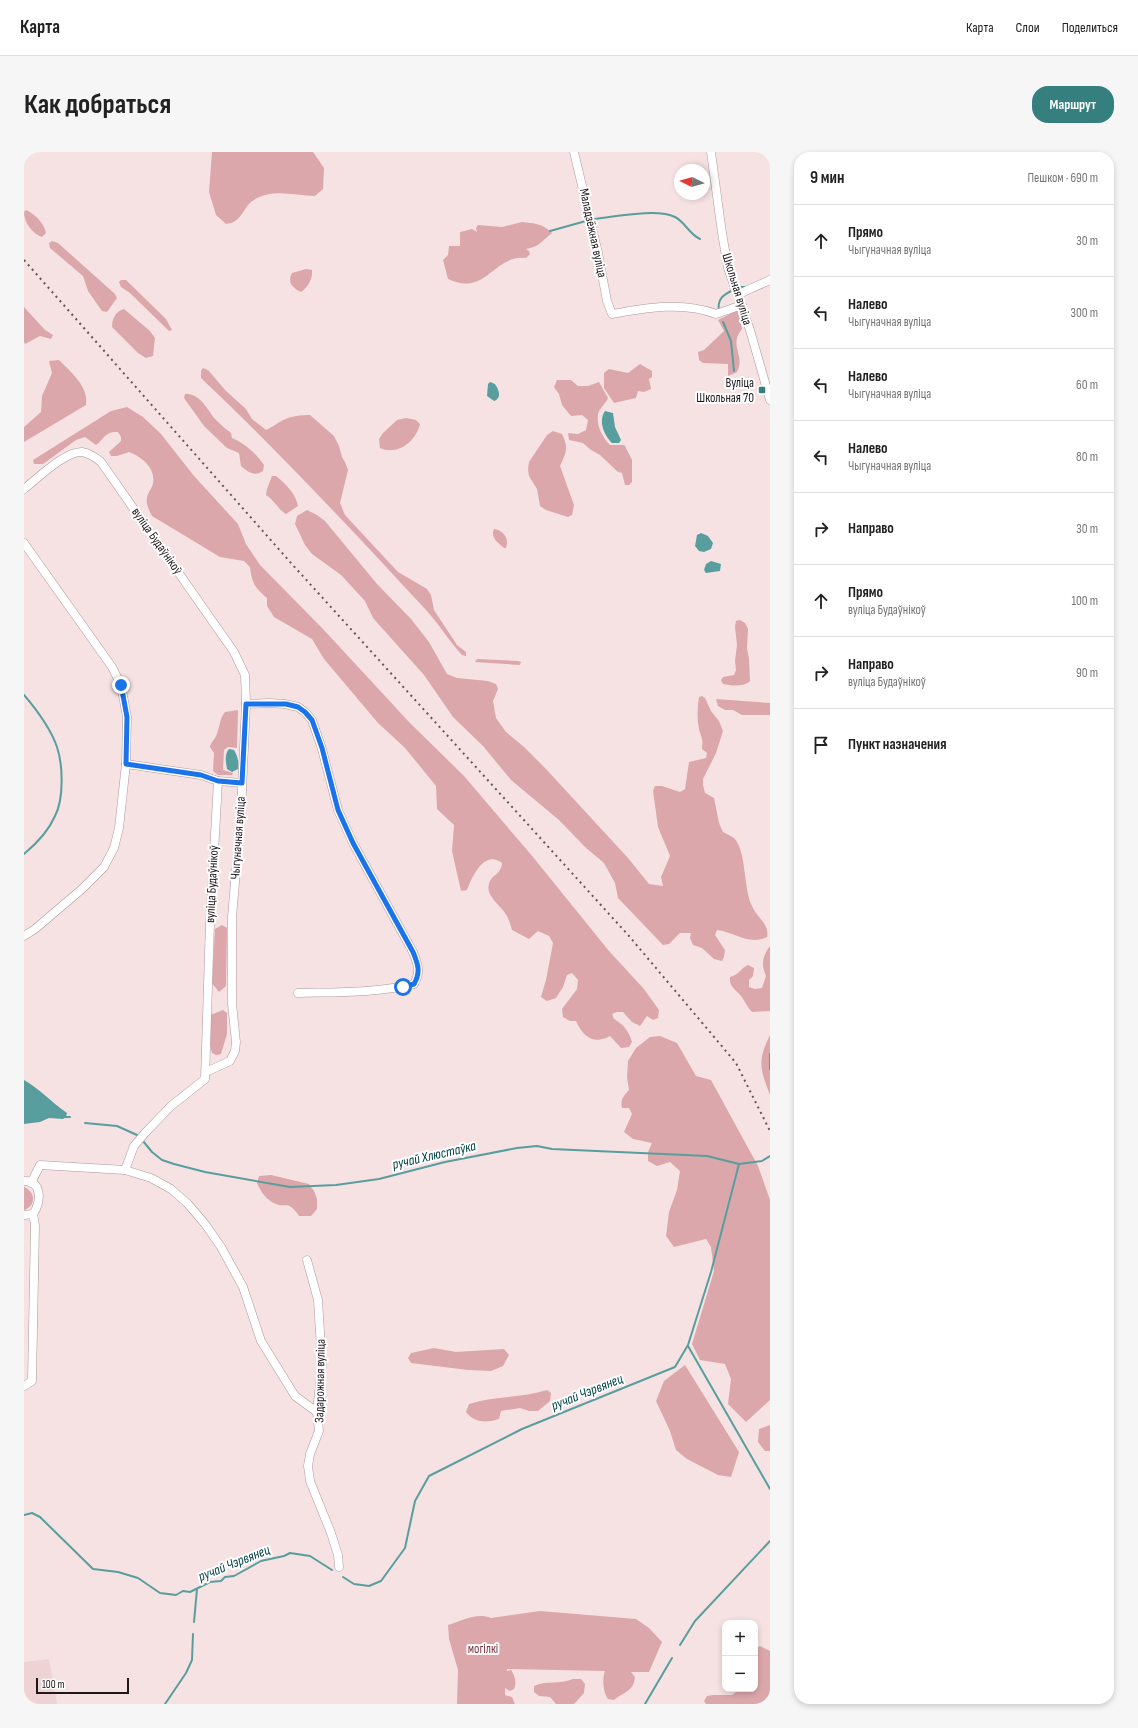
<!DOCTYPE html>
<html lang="ru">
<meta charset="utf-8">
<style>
:root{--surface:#fff;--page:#f6f6f6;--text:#222;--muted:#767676;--line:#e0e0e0;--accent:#367f7f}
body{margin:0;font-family:"Sofia Sans Condensed",sans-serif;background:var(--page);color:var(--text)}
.controls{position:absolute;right:12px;bottom:12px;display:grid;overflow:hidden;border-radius:8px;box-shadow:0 2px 6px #0003}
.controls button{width:36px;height:36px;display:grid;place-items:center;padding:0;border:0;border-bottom:1px solid var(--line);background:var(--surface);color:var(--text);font:20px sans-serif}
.compass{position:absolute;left:650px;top:12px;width:36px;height:36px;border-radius:50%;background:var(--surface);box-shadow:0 2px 6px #0003;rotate:275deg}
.scale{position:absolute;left:12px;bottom:10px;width:93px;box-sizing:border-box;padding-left:4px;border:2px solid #1f1819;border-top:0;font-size:11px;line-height:14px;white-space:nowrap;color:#1f1819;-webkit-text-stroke:3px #fff;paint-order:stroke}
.stop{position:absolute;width:12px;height:12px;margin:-9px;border:3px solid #1a73e8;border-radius:50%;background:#fff}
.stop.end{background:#1a73e8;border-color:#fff;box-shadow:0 1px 4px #0008}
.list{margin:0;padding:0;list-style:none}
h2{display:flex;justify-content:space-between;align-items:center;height:52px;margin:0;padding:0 16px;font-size:17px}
h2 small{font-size:13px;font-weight:400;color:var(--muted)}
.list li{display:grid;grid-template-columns:26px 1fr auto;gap:12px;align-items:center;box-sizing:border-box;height:72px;padding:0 16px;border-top:1px solid var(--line)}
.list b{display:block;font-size:15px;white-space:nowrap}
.list p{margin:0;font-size:13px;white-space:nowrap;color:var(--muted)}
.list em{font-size:13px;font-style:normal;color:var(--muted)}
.icon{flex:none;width:22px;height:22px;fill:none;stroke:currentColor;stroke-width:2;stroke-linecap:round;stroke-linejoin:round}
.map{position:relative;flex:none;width:746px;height:1552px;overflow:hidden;border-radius:16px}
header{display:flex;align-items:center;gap:24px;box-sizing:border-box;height:56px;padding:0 20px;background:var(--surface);border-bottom:1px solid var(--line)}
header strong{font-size:19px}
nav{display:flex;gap:22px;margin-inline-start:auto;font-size:14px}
.intro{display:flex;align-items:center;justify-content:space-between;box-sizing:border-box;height:96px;padding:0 24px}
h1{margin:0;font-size:28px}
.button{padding:10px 18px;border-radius:16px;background:var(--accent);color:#fff;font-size:14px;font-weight:700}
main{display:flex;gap:24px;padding:0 24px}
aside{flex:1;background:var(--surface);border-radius:16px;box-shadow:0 2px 6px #0003}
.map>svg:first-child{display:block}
.built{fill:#efd2d4}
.green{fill:#dca7ab}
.water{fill:#599e9e}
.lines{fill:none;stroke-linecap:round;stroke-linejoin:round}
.stream{stroke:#599e9e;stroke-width:2}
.minor-casing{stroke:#ac999a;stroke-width:9}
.minor{stroke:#fff;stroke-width:8}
.rail{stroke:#615657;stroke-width:2;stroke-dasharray:2 4;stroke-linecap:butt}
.route{stroke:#1a73e8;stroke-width:5}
.poi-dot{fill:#367f7f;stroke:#fff;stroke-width:1.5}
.labels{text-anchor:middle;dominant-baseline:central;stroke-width:4;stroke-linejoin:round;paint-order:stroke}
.street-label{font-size:13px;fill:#1f1819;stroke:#fff}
.poi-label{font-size:13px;fill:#1f1819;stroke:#fff;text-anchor:end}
.park-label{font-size:13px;fill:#7c343f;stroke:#fff}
.water-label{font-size:14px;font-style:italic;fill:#004343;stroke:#fff}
</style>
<header>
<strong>Карта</strong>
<nav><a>Карта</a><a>Слои</a><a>Поделиться</a></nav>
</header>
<div class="intro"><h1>Как добраться</h1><a class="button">Маршрут</a></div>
<main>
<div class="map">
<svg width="746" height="1552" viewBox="0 0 746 1552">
<rect width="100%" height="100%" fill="#f7e2e3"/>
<path class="built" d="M 25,1507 L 33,1552 L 0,1552 L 0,1510 Z"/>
<g class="green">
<path d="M 188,0 L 289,0 L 300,16 L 299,37 L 291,44 C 269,44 247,35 227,50 C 221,55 218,65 211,69 C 209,71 205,71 202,72 L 192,63 L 185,40 Z"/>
<path d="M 2,58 C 11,62 20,71 22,81 L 18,85 C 9,82 0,71 0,60 Z"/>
<path d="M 498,70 C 509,71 520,72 528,81 C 518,89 515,95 502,97 L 505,99 L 506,102 L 502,106 C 468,103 463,145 424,127 L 419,108 L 424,103 L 425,94 L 436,94 L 436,80 L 448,77 L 453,80 L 452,76 L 454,73 L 478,75 Z"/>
<path d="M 28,89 L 34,91 L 91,142 L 93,146 L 83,160 L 78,159 L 64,139 L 59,124 L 26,96 L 25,91 Z"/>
<path d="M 282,117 L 288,118 C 289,127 284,135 277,140 C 268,136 263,130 268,121 Z"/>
<path d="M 97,128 L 102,128 L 142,167 L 148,178 L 145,179 L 106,141 L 97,135 L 95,130 Z"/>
<path d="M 0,155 L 21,178 L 29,183 L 27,187 L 16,184 L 1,192 L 0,190 Z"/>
<path d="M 100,157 L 126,179 L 131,186 L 129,204 L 122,206 L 114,201 L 88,175 C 88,166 92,159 100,157 Z"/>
<path d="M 714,158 L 718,177 C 704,194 722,203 713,220 L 704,224 L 704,212 L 679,211 L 675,208 L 674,200 L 680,198 L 700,179 L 694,168 Z"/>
<path d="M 35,208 C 47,220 65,235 62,253 L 0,290 L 0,275 L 17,260 L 18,244 L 28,221 L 25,209 Z"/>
<path d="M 616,212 L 628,219 L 628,225 L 625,227 L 627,237 L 620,240 L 614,239 L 612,246 L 590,251 L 580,236 L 580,221 L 585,217 L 604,221 Z"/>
<path d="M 179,216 L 184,218 L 202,239 L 222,257 L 228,267 L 242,278 C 249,275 253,271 259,268 C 267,264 277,263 286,263 L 310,284 L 315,294 L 318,305 L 321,310 L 324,318 L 316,351 L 321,363 L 374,420 L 403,437 L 407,443 L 410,458 L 433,493 L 442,500 L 442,504 L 438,503 C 425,489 415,472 402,458 C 329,379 255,300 177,226 L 177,219 Z"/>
<path d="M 533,228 L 547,228 L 554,234 L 564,234 L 575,230 L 584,246 C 582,251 575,257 574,262 C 572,274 579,286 586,293 L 600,293 L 601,294 L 608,308 L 608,330 L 605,333 L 601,333 L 598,321 L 594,320 L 576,303 L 567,298 L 559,291 L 545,288 L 544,281 L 554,282 L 562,278 L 564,268 L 558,263 L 547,264 L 538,253 L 535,242 L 530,235 Z"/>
<path d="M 161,242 C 177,241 183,258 192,268 C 197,273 202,277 207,281 L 208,286 C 220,291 233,302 240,313 L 239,319 C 230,325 224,320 217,314 L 215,301 L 203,296 L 180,274 L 160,246 Z"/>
<path d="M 103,255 L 119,265 L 137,282 L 170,324 L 214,372 L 222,392 L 236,413 L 299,477 L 385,570 L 440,624 L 509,705 L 585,799 L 620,837 L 635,858 L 634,866 L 629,868 L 623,864 L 616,874 L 608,870 L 599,860 L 593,860 L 588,862 L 590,867 C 599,872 605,879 608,890 L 605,895 L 597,896 L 586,884 C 570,893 559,885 552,869 L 546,869 L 539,865 L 538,857 L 553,837 L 554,828 L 548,821 L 543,823 L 539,835 L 532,846 L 523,849 L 517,845 L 522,828 L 529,791 L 525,784 L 514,779 L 505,787 L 488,778 C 487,774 485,768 483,764 C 478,754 461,744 465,732 C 467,723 477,723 478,711 C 460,697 448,725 443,738 L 437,739 L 428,699 L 430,673 L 413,657 L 412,634 L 381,596 L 354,571 L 300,507 L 288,487 L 250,465 L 243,454 L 243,446 C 231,435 228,432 226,415 L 220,409 L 196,405 L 128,364 C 124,356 120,349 125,340 C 126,338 128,335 129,332 C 132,316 118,305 105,300 L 93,304 L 87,304 L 85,300 L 97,289 L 97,285 L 94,280 C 81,279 81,286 72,293 L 61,285 L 52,288 L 19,312 L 10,312 L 9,308 L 87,259 Z"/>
<path d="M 382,266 L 392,268 L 396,272 C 392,289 374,304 356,296 L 355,287 L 359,281 L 373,268 Z"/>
<path d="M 529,279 L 538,282 C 545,296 542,301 536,314 L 550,353 L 548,363 L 544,365 L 522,358 L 516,354 L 513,337 L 505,324 L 504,317 L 505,310 L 523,283 Z"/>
<path d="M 248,324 L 252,324 C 261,331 272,342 274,354 L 262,362 C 254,357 251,349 242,343 L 243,337 Z"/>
<path d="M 283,358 L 293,363 L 301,369 L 353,432 L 387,467 L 405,490 L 423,522 L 433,526 L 464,529 L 472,532 L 474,537 L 469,549 L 472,566 L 482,580 L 500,595 L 522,617 L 604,706 L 625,732 L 639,734 L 637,725 L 646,704 L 634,675 L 629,639 L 631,634 L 638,634 L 656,640 L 661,637 L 665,610 L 682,606 L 683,601 L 678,597 C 679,588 678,586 675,578 C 673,567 673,556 675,545 L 678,544 L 681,546 L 687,559 L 695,569 L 699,579 L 692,601 L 679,627 L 679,633 L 681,641 L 690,646 L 695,671 L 699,680 C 703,682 707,684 710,686 C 723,700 719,736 728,754 C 733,766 746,772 743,785 C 726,794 710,780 693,778 L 691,783 L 701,798 L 700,805 L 698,809 L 690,807 L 678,796 L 669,793 L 666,786 L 667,781 L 656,781 L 645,792 L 639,793 L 594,746 L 591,731 L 580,711 L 562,696 L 535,668 L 487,628 L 459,594 L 429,565 L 400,523 L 349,466 L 341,449 L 317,423 L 288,402 L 281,393 L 271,372 L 273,364 Z"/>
<path d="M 470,377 C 479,378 486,387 482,396 L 480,396 C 474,391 466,385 470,377 Z"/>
<path d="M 716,468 L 721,471 L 724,477 L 723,496 L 725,507 L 726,529 C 720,535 708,534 699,532 L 697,528 L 699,525 L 710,523 L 712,518 L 711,509 L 713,493 L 711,475 L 712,469 Z"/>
<path d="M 453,507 L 494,509 L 497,510 L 496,513 L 451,510 Z"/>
<path d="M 692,547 L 746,551 L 746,563 L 718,563 L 709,558 L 701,558 L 694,554 Z"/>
<path d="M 214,558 L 213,596 L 204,595 L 200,598 L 199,618 L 209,621 L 208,623 L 194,623 L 189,619 L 190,601 L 186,595 C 187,590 190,588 192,584 C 196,576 195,567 201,560 Z"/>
<path d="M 198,773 L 203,776 L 202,834 L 195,840 L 188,831 L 191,777 Z"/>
<path d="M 746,794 L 746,859 L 728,860 C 723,855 721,849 717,844 C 711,837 705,835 706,825 C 715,823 717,816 724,813 L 730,816 L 729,824 L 725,828 L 725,835 L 731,837 L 738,836 L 742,824 C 737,813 738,804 746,794 Z"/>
<path d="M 199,858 L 203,861 L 203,882 L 197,902 L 192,903 L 188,901 L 185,888 L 184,864 Z"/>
<path d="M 746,883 L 746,943 C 736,917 733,909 746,883 Z"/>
<path d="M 636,884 L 653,891 L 672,924 L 687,928 L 734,1014 L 746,1048 L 746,1248 L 722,1270 L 704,1252 L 707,1227 L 701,1212 L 676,1208 L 668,1192 L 690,1119 L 687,1095 L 682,1087 L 650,1095 L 642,1084 L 645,1060 L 653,1038 L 656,1019 L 646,1010 L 633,1014 L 624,1009 L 624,1000 L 628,991 L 609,987 L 600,980 L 608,962 L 605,956 L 598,956 C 596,947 600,944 605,938 L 603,925 L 604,909 L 612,896 L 626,885 Z"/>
<path d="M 247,1023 L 285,1032 L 290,1039 L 293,1047 L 293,1057 L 287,1064 L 275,1064 C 273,1061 270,1057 267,1055 C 263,1052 259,1054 255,1053 C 243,1050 237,1040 233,1031 L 235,1024 Z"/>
<path d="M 0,1035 C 12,1040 12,1054 0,1058 Z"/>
<path d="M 410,1196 L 432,1200 L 480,1197 L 485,1203 L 479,1214 L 467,1219 L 444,1218 L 387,1211 L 384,1206 L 387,1201 Z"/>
<path d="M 661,1213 L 715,1300 L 707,1325 L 694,1323 L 663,1307 L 652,1298 L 646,1279 L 632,1249 L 640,1229 Z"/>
<path d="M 523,1238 L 527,1241 L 526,1249 L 514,1259 L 505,1259 L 496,1256 L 477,1259 L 475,1267 C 463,1271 450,1271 442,1260 L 445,1252 C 471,1244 498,1246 523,1238 Z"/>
<path d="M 746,1273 L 746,1299 L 741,1299 L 734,1290 L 735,1277 Z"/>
<path d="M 516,1459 L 612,1467 L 625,1476 L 638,1490 L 625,1520 L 607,1520 L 611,1525 C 610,1539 600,1540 590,1548 L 584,1547 C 579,1540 578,1527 581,1519 L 483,1517 L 483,1519 L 487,1518 C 491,1524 493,1530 490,1537 L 486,1539 L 481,1536 L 481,1543 L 488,1545 L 491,1552 L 433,1552 L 434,1518 L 425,1487 L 424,1473 C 438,1469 453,1460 467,1466 Z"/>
<path d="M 736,1494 L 746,1499 L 746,1552 L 682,1552 L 680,1549 L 683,1544 L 689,1543 L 708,1543 L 716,1537 L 731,1537 L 731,1497 Z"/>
<path d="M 549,1527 L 557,1527 L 561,1532 L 560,1541 L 550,1552 L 532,1552 L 526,1545 L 515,1544 L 510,1540 L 510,1534 C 522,1528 535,1533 549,1527 Z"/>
</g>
<g class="water">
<path d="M 466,230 L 471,232 C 475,238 478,246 470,249 L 463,244 L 464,232 Z"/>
<path d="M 581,259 L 589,261 L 591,275 L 597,288 L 595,291 L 588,291 C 580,283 574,269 581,259 Z"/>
<path d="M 677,381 L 684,384 L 689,391 L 687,397 L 680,400 L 675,399 L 671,394 L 673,383 Z"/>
<path d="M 687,409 L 697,412 L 696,419 L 682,421 L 680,418 L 682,412 Z"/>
<path d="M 205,597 L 210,598 C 214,605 215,610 214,617 L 208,620 L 203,617 C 202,611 200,602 205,597 Z"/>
<path d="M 0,928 C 16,937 27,950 43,961 L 42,965 L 39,967 L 25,966 L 16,970 L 0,972 Z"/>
</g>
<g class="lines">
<g class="stream">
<path d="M 570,67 C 590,65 633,56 651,65 C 661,70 665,82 676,87"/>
<path d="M 526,79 L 562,69"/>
<path d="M 715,135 L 722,135"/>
<path d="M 695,159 C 693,147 699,143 709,138"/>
<path d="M 699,170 L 707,189 L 710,219"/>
<path d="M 0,543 C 12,557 27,578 33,595 C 39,613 40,647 31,664 C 25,678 12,692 0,702"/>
<path d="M 746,902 L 746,917"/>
<path d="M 40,965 L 46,965"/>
<path d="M 61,971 L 93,974 L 113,983"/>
<path d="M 119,989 L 128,1000 L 138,1008 L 150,1012 L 181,1020 L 266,1035 L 312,1033 L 355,1027 L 421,1010 L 493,996 L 513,994 L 528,997 L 683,1004 L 715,1012"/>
<path d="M 664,1194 L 746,1337"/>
<path d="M 0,1363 L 8,1361 L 16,1365 L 69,1417 L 94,1420 L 114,1426 L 136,1441 L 152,1443 L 159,1439 L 166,1440 L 186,1430 L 197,1429 L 201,1425 L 210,1424 L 237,1409 L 260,1404 L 266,1401 L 286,1404 L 308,1418"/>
<path d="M 319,1425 L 330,1432 L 345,1434 L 357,1429 L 381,1396 L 391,1349 L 405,1324 L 498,1277 L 651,1215 L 664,1193 L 687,1120 L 715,1012 L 738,1009 L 746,1004"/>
<path d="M 170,1470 L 173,1437"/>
<path d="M 656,1493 L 671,1469 L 746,1389"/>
<path d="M 141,1552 L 162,1521 L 168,1508 L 169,1482"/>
<path d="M 621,1552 L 648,1506"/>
</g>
<defs>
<g id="minor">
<path d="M 550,0 L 574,101 L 583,149 L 588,162 C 622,156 659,149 692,162 L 718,153"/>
<path d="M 687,0 L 698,81 L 704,116 L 726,178 L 746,248"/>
<path d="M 715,142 L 746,128"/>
<path d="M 0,337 C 13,327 41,299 58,300 C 65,301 71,305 77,310 L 210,500 L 221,523 L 222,552 L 217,660 L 208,765 L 208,852 L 212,890 L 211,899 L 206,909 L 182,920"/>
<path d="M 0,391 L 88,515 L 97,533 L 103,565 L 102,612 L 95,676 L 90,696 L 80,715 L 58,737 L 11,777 L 0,784"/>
<path d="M 222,552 L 245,551 L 261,552 L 274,555 L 281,560 L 288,568 L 298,597 L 314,658 L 329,691 L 389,800 C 394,812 397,820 390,832 C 352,841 313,840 274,841"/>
<path d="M 194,629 L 218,631"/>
<path d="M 101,1018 L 110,994 L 121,981 L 147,954 L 181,927 L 186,771 L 194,629 L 177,623 L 102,612"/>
<path d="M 0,1029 C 19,1028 17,1052 9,1062 L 0,1063"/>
<path d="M 7,1031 L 16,1013 L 101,1018 L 127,1026 L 147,1037 L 164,1052 L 181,1072 L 197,1095 L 219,1135 L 237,1189 L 271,1244 L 293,1260"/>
<path d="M 283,1108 L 294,1148 L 298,1212 L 293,1260 L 295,1279 L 286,1302 L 284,1314 L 286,1329 L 307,1381 L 314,1403 L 315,1415"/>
<path d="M 0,1234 L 8,1229 L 11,1073 L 9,1062"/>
</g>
</defs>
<use href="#minor" class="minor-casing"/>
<use href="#minor" class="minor"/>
<path class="rail" d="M 0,108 L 267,411 L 605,784 L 712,911 L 746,979"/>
</g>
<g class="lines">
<path class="route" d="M 97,533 L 103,565 L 102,612 L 177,623 L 194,629 L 218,631 L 222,552 L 262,552 L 274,555 L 281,560 L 288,568 L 298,596 L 314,658 L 329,691 L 389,800 C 394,812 397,820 390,832 L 379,835"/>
</g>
<rect class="poi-dot" x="734" y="234" width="8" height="8" rx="2"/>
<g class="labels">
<g class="street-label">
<text transform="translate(569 81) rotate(78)">Маладзёжная вуліца</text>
<text transform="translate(713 137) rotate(73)">Школьная вуліца</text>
<text transform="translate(133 389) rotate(55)">вуліца Будаўнікоў</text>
<text transform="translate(214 686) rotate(-86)">Чыгуначная вуліца</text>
<text transform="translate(188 732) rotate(-87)">вуліца Будаўнікоў</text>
<text transform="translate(296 1229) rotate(-89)">Задарожная вуліца</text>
</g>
<g class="poi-label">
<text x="730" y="231">Вуліца<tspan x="730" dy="15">Школьная 70</tspan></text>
</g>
<g class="park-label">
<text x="459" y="1497">могілкі</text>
</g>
<g class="water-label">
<text transform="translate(410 1003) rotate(-13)">ручай Хлюстаўка</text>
<text transform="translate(563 1240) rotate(-22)">ручай Чэрвянец</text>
<text transform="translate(210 1411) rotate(-22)">ручай Чэрвянец</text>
</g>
</g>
</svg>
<div class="controls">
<button>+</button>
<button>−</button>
</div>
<svg class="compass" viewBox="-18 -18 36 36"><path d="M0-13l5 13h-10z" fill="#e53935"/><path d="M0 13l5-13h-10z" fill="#767676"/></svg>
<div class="scale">100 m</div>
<div class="stop" style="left:379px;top:835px"></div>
<div class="stop end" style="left:97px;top:533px"></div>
</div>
<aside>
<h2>9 мин<small>Пешком · 690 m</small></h2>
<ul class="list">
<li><svg class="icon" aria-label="ahead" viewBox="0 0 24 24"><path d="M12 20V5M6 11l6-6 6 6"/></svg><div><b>Прямо</b><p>Чыгуначная вуліца</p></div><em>30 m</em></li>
<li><svg class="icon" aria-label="left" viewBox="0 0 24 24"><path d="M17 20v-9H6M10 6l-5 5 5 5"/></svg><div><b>Налево</b><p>Чыгуначная вуліца</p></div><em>300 m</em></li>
<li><svg class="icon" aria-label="left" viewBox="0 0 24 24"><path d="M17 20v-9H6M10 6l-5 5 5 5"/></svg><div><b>Налево</b><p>Чыгуначная вуліца</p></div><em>60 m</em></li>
<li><svg class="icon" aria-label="left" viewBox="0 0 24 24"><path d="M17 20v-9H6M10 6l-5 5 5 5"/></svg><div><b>Налево</b><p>Чыгуначная вуліца</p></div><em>80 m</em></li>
<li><svg class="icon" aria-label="right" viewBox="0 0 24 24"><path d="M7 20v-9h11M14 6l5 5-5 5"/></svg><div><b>Направо</b></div><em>30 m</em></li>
<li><svg class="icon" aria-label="ahead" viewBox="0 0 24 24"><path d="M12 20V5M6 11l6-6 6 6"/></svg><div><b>Прямо</b><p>вуліца Будаўнікоў</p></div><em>100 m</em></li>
<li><svg class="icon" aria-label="right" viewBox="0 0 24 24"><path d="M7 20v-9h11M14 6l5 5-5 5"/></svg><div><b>Направо</b><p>вуліца Будаўнікоў</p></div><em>90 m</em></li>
<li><svg class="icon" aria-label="arrive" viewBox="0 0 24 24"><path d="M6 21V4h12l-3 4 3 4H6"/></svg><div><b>Пункт назначения</b></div></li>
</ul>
</aside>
</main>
